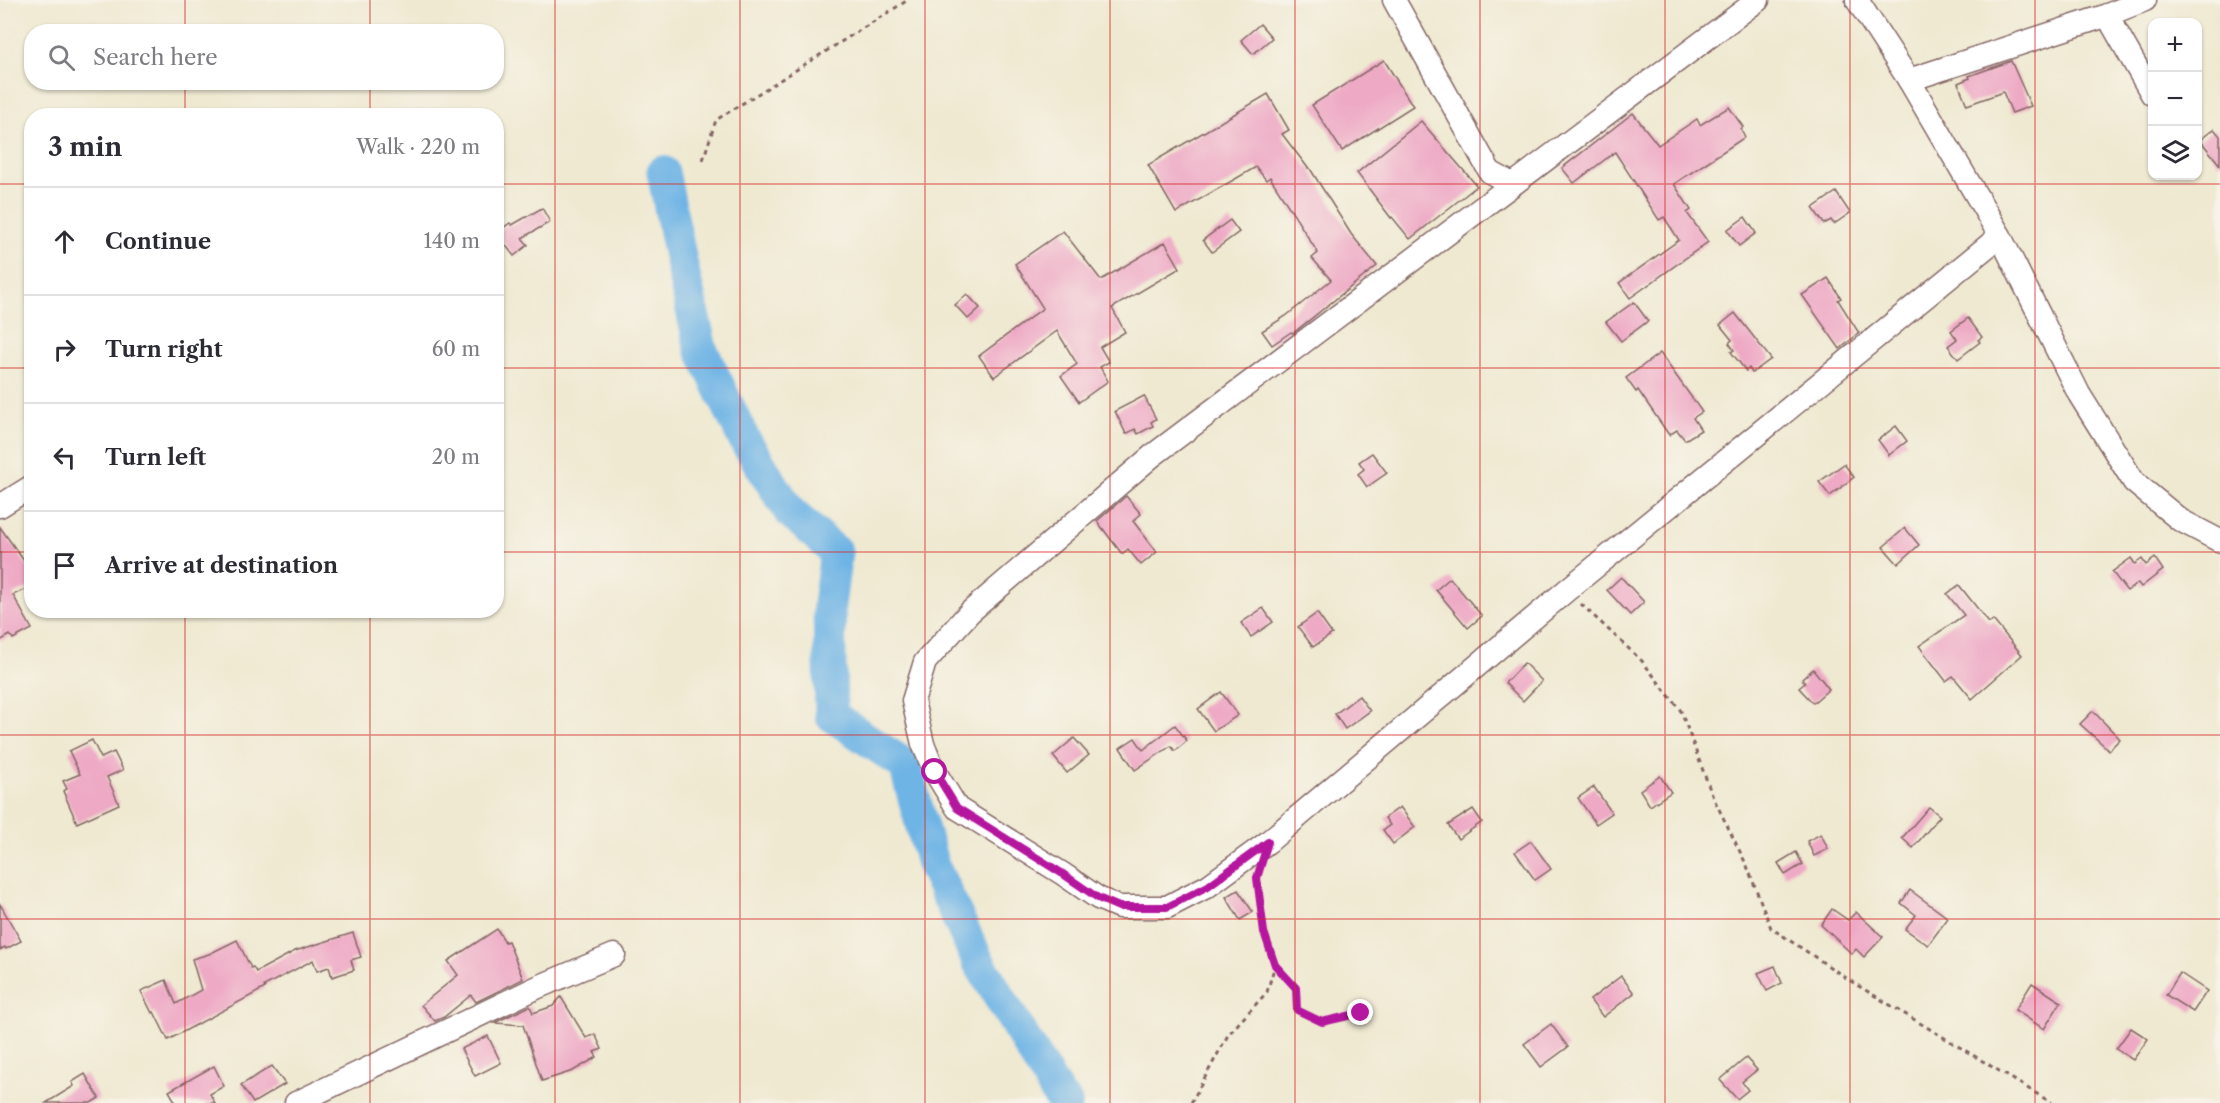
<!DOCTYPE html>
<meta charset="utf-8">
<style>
:root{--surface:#fff;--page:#f2f2f3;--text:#2b2b33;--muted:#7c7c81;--line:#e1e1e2}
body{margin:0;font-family:"Libre Caslon Text",serif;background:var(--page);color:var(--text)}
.controls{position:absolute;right:18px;top:18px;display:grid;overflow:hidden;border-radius:12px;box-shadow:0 2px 4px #0004}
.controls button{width:54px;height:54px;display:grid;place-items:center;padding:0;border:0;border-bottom:2px solid var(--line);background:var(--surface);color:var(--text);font:30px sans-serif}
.stop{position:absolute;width:18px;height:18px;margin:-14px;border:4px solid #b5179e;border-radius:50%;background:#fff}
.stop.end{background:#b5179e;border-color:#fff;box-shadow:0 2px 6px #0008}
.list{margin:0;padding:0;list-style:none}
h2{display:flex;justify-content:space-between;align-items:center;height:78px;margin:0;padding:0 24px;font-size:26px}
h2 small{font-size:20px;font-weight:400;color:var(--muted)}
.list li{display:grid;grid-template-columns:39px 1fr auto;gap:18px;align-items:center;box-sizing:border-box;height:108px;padding:0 24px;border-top:2px solid var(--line)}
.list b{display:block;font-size:22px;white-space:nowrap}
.list em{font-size:20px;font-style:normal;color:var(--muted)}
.icon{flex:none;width:33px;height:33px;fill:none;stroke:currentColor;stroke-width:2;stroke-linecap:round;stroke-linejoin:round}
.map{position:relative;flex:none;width:2220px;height:1103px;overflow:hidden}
.search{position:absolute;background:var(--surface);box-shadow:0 2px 4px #0004;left:24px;top:24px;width:480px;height:66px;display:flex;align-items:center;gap:15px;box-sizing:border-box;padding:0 21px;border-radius:24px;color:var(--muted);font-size:22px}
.panel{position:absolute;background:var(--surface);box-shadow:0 2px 4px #0004;left:24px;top:108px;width:480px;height:510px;border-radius:24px}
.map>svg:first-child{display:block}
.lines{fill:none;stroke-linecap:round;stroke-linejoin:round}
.river{stroke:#6eb4e5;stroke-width:33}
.building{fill:#eea9c5}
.minor-casing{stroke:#846665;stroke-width:25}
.path{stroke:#846665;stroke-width:3;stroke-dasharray:4.5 4.5;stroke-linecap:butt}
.minor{stroke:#fff;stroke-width:22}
.route{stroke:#b5179e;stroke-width:8}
.grid{fill:none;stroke:#d62828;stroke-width:1.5;stroke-opacity:0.55}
</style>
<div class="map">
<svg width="2220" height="1103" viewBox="0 0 2220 1103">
<rect width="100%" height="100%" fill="#f7f3e8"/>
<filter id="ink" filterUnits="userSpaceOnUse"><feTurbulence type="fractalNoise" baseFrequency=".0167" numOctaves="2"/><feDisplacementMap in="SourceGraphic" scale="12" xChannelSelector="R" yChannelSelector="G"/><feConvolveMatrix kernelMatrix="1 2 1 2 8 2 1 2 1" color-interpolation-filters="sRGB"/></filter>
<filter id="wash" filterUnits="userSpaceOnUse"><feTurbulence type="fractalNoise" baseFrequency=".008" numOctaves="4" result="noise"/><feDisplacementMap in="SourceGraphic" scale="24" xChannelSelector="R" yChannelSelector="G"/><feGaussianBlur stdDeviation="1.35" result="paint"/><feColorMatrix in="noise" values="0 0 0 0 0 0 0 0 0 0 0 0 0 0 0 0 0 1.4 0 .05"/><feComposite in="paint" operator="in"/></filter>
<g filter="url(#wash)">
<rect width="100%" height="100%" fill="#efe9d1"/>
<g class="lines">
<path class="river" d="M 663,172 L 683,271 L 701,349 L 744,439 L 790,512 L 836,552 L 829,605 L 831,715 L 905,765 L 932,863 L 978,961 L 1060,1098 L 1066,1103"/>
</g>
<g id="blocks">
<g class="building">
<path d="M 1260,24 L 1272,38 L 1253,54 L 1241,40 Z"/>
<path d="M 1384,60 L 1413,106 L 1342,151 L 1312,105 Z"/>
<path d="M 2011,61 L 2031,106 L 2012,113 L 2003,92 L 1967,105 L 1958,83 L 1970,78 L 1969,76 Z"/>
<path d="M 1268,94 L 1289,130 L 1282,134 L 1308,168 L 1309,167 L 1351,234 L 1377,266 L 1293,333 L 1291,332 L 1272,345 L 1262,331 L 1286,316 L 1331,280 L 1312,258 L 1318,253 L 1270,177 L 1266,180 L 1256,167 L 1176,213 L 1148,165 Z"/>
<path d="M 1729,107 L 1743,127 L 1741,129 L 1745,137 L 1674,184 L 1691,210 L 1687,213 L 1708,242 L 1630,298 L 1619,283 L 1679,240 L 1664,217 L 1659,220 L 1615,152 L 1574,183 L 1562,168 L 1633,113 L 1658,145 L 1697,119 L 1700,125 Z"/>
<path d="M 1421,121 L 1477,186 L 1410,239 L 1392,217 L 1391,218 L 1357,173 Z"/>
<path d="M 2214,129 L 2220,136 L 2220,165 L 2200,140 Z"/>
<path d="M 1836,192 L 1850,213 L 1834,224 L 1831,220 L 1824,224 L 1813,208 Z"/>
<path d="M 542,208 L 550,222 L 522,238 L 528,245 L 514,256 L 496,233 L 510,223 L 512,225 Z"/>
<path d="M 1745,217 L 1756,233 L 1739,246 L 1727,230 Z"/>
<path d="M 1230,220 L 1239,232 L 1212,252 L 1203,240 Z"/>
<path d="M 1063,231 L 1101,280 L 1165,242 L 1180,268 L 1112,308 L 1125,332 L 1100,347 L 1109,362 L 1100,367 L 1108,381 L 1079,402 L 1061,376 L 1077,364 L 1057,331 L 994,377 L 979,356 L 1043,308 L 1015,264 Z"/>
<path d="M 1828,278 L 1841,298 L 1838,300 L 1859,333 L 1840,349 L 1802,295 Z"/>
<path d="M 967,294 L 980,308 L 968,319 L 955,305 Z"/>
<path d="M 1634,302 L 1648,321 L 1621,341 L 1606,322 Z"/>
<path d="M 1735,313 L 1771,359 L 1752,373 L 1749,368 L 1746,371 L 1731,352 L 1734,350 L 1729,343 L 1732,340 L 1720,325 Z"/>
<path d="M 1968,318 L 1982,337 L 1978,340 L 1980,342 L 1958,359 L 1948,346 L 1957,339 L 1951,331 Z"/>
<path d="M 1660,353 L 1702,412 L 1693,418 L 1701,430 L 1685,440 L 1677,430 L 1669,435 L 1638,390 L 1636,392 L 1626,378 Z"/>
<path d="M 1144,396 L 1156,419 L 1151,422 L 1153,426 L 1138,434 L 1135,429 L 1126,434 L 1115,411 Z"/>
<path d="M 1896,426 L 1907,441 L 1889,455 L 1878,440 Z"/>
<path d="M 1372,453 L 1387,473 L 1367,487 L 1358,474 L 1364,469 L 1359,462 Z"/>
<path d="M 1844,464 L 1854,477 L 1830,496 L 1819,482 Z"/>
<path d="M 1126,496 L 1141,514 L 1133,521 L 1157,552 L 1141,565 L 1128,549 L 1122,554 L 1097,521 Z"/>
<path d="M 0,527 L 32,572 L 32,586 L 13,595 L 32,629 L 13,639 L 10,635 L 0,641 Z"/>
<path d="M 1905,528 L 1919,545 L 1898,564 L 1883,547 Z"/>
<path d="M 2131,558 L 2135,564 L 2142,559 L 2146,565 L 2155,558 L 2163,570 L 2141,587 L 2138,583 L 2127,591 L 2112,572 Z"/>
<path d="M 1621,577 L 1644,602 L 1630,615 L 1607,590 Z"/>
<path d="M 1450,578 L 1482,616 L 1468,628 L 1436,590 Z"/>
<path d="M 1959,585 L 1989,623 L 1993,620 L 2022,655 L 1972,699 L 1953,676 L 1946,681 L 1919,646 L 1964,615 L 1947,594 Z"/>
<path d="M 1263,608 L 1273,622 L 1251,637 L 1241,623 Z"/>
<path d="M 1317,613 L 1332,634 L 1313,647 L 1298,627 Z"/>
<path d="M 1524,663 L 1542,681 L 1523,701 L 1505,683 Z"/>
<path d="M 1813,669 L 1829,689 L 1813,703 L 1799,688 L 1805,683 L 1802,679 Z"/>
<path d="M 1221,692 L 1238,715 L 1214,731 L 1198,709 Z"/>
<path d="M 1359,696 L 1370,711 L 1345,729 L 1335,714 Z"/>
<path d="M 2093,711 L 2120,739 L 2109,750 L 2080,724 Z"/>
<path d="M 1175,725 L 1187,741 L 1175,751 L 1171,746 L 1135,770 L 1120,748 L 1135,738 L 1143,750 Z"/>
<path d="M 1074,738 L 1089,755 L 1067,773 L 1053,756 Z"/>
<path d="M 92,740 L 101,758 L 114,752 L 123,770 L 107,777 L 119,804 L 77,823 L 63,791 L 67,789 L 63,781 L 80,774 L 69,751 Z"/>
<path d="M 1660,776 L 1671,792 L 1650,806 L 1640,790 Z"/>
<path d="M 1594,787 L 1612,813 L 1596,824 L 1578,798 Z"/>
<path d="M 1400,807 L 1415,827 L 1393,844 L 1383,830 L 1390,825 L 1385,818 Z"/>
<path d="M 1929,807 L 1940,816 L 1913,848 L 1902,838 Z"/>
<path d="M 1473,809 L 1482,822 L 1458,839 L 1448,825 Z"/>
<path d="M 1821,834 L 1828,849 L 1814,856 L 1807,841 Z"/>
<path d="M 1531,841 L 1551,869 L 1535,880 L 1515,852 Z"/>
<path d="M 1796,852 L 1803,864 L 1785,875 L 1778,863 Z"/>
<path d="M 1238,890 L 1253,912 L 1240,920 L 1226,897 Z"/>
<path d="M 1910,890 L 1948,918 L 1928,945 L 1905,929 L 1916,915 L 1901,903 Z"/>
<path d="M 0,904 L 21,941 L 6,949 L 5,947 L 0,950 Z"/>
<path d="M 1832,909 L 1848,920 L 1856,912 L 1883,937 L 1864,957 L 1856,949 L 1852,954 L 1821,925 Z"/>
<path d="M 497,929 L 505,942 L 508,941 L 523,979 L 476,1002 L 471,995 L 444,1017 L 435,1021 L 421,1005 L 458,975 L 448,961 Z"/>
<path d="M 353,933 L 361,957 L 351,960 L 354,970 L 332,977 L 329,967 L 317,971 L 313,960 L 264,986 L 265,988 L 168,1040 L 154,1012 L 152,1013 L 141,991 L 166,980 L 176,1004 L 201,990 L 192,959 L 209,954 L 237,940 L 251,968 L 253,967 L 256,972 L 295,951 Z"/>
<path d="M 1775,966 L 1782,983 L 1767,991 L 1758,973 Z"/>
<path d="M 2180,973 L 2207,991 L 2193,1012 L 2166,995 Z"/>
<path d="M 1621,976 L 1634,993 L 1603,1017 L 1590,1000 Z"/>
<path d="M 2032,983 L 2061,1002 L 2044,1029 L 2015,1010 Z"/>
<path d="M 561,997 L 586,1038 L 595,1034 L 602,1049 L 594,1052 L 597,1057 L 573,1071 L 542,1081 L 523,1025 L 494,1023 L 530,1006 L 533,1013 L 553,1006 Z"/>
<path d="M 1551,1024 L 1568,1047 L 1541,1067 L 1524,1044 Z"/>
<path d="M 2131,1028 L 2148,1039 L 2133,1060 L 2116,1049 Z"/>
<path d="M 488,1036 L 501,1063 L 475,1076 L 461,1049 Z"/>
<path d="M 1746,1058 L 1757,1070 L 1742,1082 L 1748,1090 L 1737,1099 L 1720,1080 Z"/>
<path d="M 214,1066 L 224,1086 L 210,1094 L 215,1103 L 176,1103 L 169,1091 Z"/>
<path d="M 272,1066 L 285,1084 L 253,1103 L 241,1085 Z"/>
<path d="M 85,1074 L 99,1098 L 91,1103 L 46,1103 L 74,1086 L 72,1082 Z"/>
</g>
</g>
</g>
<g filter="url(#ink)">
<use href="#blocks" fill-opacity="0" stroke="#846665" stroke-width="1.5"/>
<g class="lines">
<defs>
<g id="minor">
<path d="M 1394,0 L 1490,172 L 1512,184"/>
<path d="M 1758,0 L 1152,456 L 970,612 L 925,662 L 913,701 L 923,744 L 935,772 L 957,808 L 1063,874 L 1098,898 L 1119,907 L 1167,907 L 1208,886 L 1268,842 L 1567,590 L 2000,236"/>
<path d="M 1857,0 L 1909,80 L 2000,236 L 2079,394 L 2134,482 L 2180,520 L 2220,541"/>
<path d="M 2107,15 L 2152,94"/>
<path d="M 1909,80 L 2102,17 L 2145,0"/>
<path d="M 0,506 L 32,486"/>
<path d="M 296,1103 L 538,987 L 614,955"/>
</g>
</defs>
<use href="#minor" class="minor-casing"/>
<g class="path">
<path d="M 703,160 L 716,120 L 908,0"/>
<path d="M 1581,604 L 1642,661 L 1681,711 L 1712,795 L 1747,866 L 1771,928 L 1857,985 L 2052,1103"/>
<path d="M 1275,965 L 1296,988 L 1297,1010 L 1322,1022 L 1361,1013"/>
<path d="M 1191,1103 L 1228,1035 L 1267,992 L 1275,965 L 1264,932 L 1258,875"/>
</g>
<use href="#minor" class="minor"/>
</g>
</g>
<g class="lines" filter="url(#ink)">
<path class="route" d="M 935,772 L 957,808 L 1063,874 L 1098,898 L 1119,907 L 1167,907 L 1208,886 L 1268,842 L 1257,878 L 1264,932 L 1275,965 L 1296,988 L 1297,1010 L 1322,1022 L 1361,1013"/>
</g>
<path class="grid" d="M 185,0 L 185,32M 370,0 L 370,32M 555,0 L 555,1103M 740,0 L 740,1103M 925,0 L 925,1103M 1110,0 L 1110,1103M 1295,0 L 1295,1103M 1480,0 L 1480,1103M 1665,0 L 1665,1103M 1850,0 L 1850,1103M 2035,0 L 2035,1103M 185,82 L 185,116M 370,82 L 370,116M 0,184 L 32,184M 496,184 L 2220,184M 0,368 L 32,368M 496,368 L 2220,368M 0,552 L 32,552M 496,552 L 2220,552M 185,610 L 185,1103M 370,610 L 370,1103M 0,735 L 2220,735M 0,919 L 2220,919"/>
</svg>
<div class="controls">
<button>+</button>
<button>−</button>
<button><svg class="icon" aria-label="layers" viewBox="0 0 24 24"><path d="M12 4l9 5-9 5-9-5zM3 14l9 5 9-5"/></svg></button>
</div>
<div class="stop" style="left:935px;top:772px"></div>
<div class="stop end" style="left:1361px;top:1013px"></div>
<div class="search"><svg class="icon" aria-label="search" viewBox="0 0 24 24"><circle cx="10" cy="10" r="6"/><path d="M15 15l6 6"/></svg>Search here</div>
<section class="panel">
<h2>3 min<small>Walk · 220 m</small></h2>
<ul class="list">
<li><svg class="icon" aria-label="ahead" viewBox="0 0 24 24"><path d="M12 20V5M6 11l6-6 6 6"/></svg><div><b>Continue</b></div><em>140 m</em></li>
<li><svg class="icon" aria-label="right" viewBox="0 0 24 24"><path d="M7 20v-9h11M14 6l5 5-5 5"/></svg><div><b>Turn right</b></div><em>60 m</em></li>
<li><svg class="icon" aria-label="left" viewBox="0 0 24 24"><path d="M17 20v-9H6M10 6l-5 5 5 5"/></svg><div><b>Turn left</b></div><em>20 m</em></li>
<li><svg class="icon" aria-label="arrive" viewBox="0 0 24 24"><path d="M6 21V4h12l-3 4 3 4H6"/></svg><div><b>Arrive at destination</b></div></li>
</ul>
</section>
</div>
